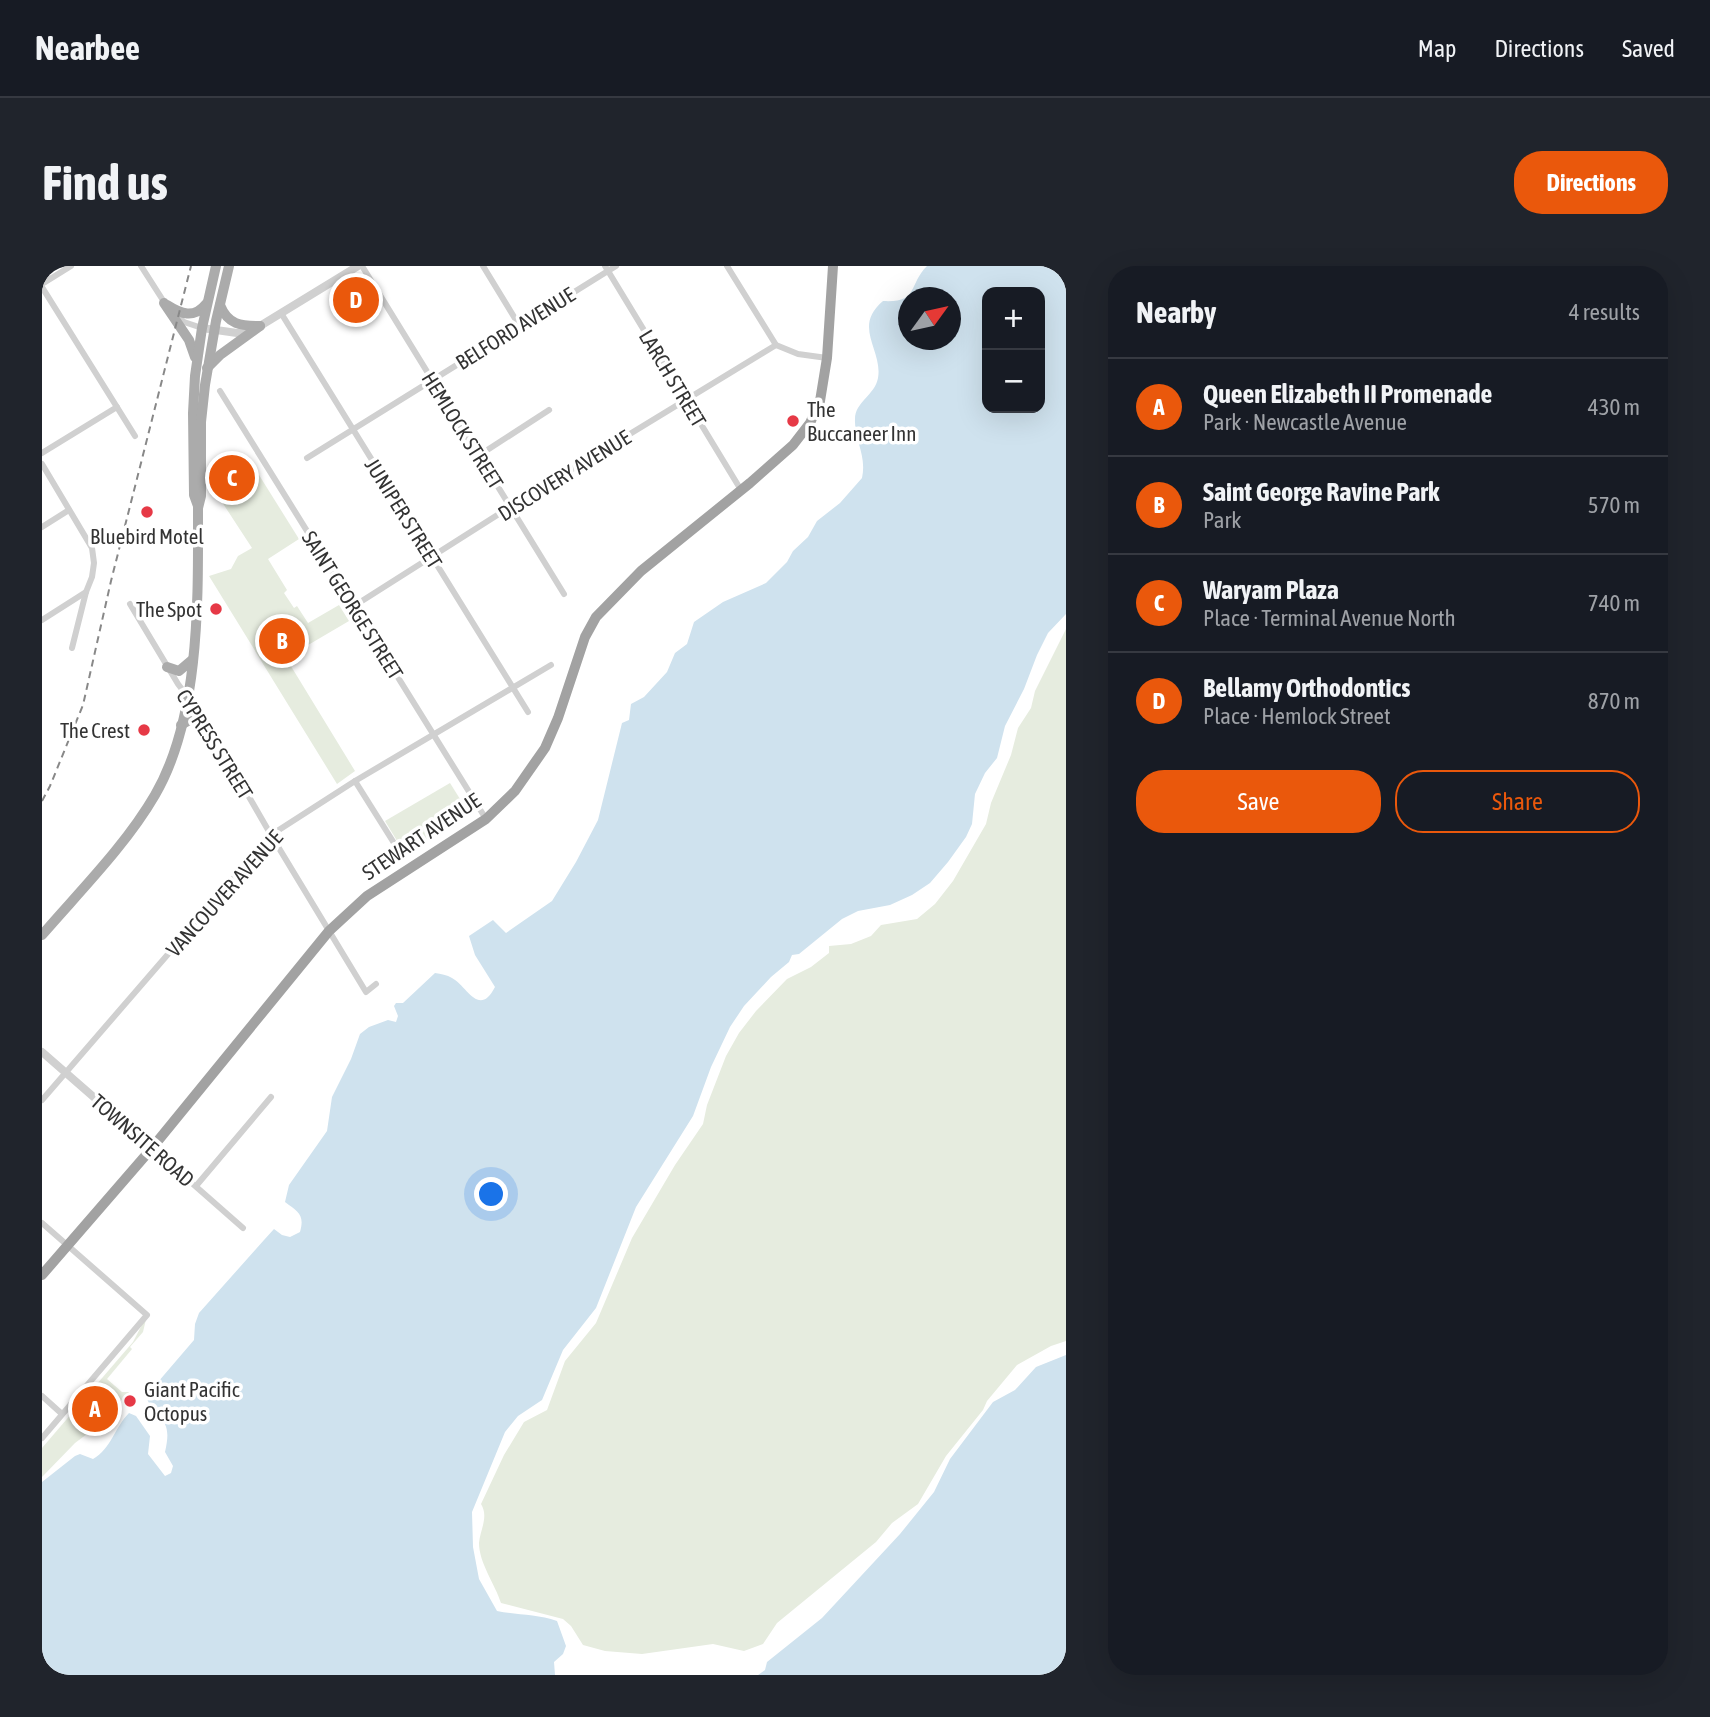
<!DOCTYPE html>
<meta charset="utf-8">
<style>
:root{--surface:#171b24;--page:#20242c;--text:#f1f3f6;--muted:#9ea1a6;--line:#363941;--accent:#ea580c}
body{margin:0;font-family:"Asap Condensed",sans-serif;background:var(--page);color:var(--text)}
.controls{position:absolute;right:21px;top:21px;display:grid;overflow:hidden;border-radius:14px;box-shadow:0 7px 28px #0002}
.controls button{width:63px;height:63px;display:grid;place-items:center;padding:0;border:0;border-bottom:2px solid var(--line);background:var(--surface);color:var(--text);font:35px sans-serif}
.compass{position:absolute;left:856px;top:21px;width:63px;height:63px;border-radius:50%;background:var(--surface);box-shadow:0 7px 28px #0002;rotate:57deg}
.you{position:absolute;left:450px;top:929px;width:24px;height:24px;margin:-18px;border:5px solid #fff;border-radius:50%;background:#1a73e8;box-shadow:0 0 0 10px #1a73e833}
.badge{display:grid;place-items:center;width:46px;height:46px;border-radius:50%;background:var(--accent);color:#fff;font-size:23px;font-weight:700}
.pin{position:absolute;translate:-50% -50%;border:4px solid #fff;box-shadow:0 2px 7px #0006}
.list{margin:0;padding:0;list-style:none}
h2{display:flex;justify-content:space-between;align-items:center;height:91px;margin:0;padding:0 28px;font-size:30px}
h2 small{font-size:23px;font-weight:400;color:var(--muted)}
.list li{display:grid;grid-template-columns:46px 1fr auto;gap:21px;align-items:center;box-sizing:border-box;height:98px;padding:0 28px;border-top:2px solid var(--line)}
.list b{display:block;font-size:26px;white-space:nowrap}
.list p{margin:0;font-size:23px;white-space:nowrap;color:var(--muted)}
.list em{font-size:23px;font-style:normal;color:var(--muted)}
.actions{display:flex;gap:14px;padding:21px 28px}
.actions a{flex:1;padding:16px 0;border:2px solid var(--accent);border-radius:28px;text-align:center;font-size:24px;color:var(--accent)}
.actions .main{background:var(--accent);color:#fff}
.map{position:relative;flex:none;width:1024px;height:1409px;overflow:hidden;border-radius:28px}
header{display:flex;align-items:center;gap:42px;box-sizing:border-box;height:98px;padding:0 35px;background:var(--surface);border-bottom:2px solid var(--line)}
header strong{font-size:33px}
nav{display:flex;gap:38px;margin-inline-start:auto;font-size:24px}
.intro{display:flex;align-items:center;justify-content:space-between;box-sizing:border-box;height:168px;padding:0 42px}
h1{margin:0;font-size:49px}
.button{padding:18px 32px;border-radius:28px;background:var(--accent);color:#fff;font-size:24px;font-weight:700}
main{display:flex;gap:42px;padding:0 42px}
aside{flex:1;background:var(--surface);border-radius:28px;box-shadow:0 7px 28px #0002}
.map>svg:first-child{display:block}
.green{fill:#e6ecdf}
.water{fill:#cfe2ee;fill-rule:evenodd}
.lines{fill:none;stroke-linecap:round;stroke-linejoin:round}
.minor{stroke:#d0d0d0;stroke-width:6}
.tertiary{stroke:#d0d0d0;stroke-width:8}
.primary{stroke:#ababab;stroke-width:10}
.trunk{stroke:#a2a2a2;stroke-width:10}
.rail{stroke:#888;stroke-width:2;stroke-dasharray:7 5;stroke-linecap:butt}
.poi-dot{fill:#e63946;stroke:#fff;stroke-width:2.5}
.labels{text-anchor:middle;dominant-baseline:central;stroke-width:7;stroke-linejoin:round;paint-order:stroke}
.street-label{font-size:21px;fill:#333;stroke:#fff}
.poi-label{font-size:21px;fill:#333;stroke:#fff;text-anchor:start}
</style>
<header>
<strong>Nearbee</strong>
<nav><a>Map</a><a>Directions</a><a>Saved</a></nav>
</header>
<div class="intro"><h1>Find us</h1><a class="button">Directions</a></div>
<main>
<div class="map">
<svg width="1024" height="1409" viewBox="0 0 1024 1409">
<rect width="100%" height="100%" fill="#fff"/>
<g class="green">
<path d="M 217,209 L 257,273 L 226,293 L 245,324 L 242,327 L 252,342 L 255,340 L 266,357 L 297,339 L 307,355 L 244,392 L 313,505 L 295,518 L 167,310 L 189,303 L 196,290 L 210,282 L 178,233 Z"/>
<path d="M 1024,363 L 1024,1075 L 1009,1080 L 975,1099 L 945,1135 L 941,1144 L 904,1190 L 876,1238 L 850,1257 L 834,1276 L 735,1357 L 721,1378 L 702,1385 L 671,1378 L 600,1388 L 563,1385 L 541,1379 L 529,1360 L 521,1353 L 459,1337 C 453,1318 437,1297 437,1277 C 438,1264 447,1251 439,1238 L 462,1189 L 482,1156 L 505,1144 L 523,1095 L 554,1057 L 590,972 L 633,899 L 661,858 L 665,839 L 684,790 L 697,767 L 714,745 L 745,713 L 769,701 L 787,687 L 787,680 L 809,678 L 829,670 L 839,659 L 875,653 L 893,638 L 911,615 L 944,558 L 949,537 L 969,489 L 976,462 L 989,442 L 993,425 Z"/>
<path d="M 408,517 L 428,549 L 363,588 L 343,555 Z"/>
<path d="M 105,1049 L 101,1066 L 88,1081 L 90,1083 L 65,1113 L 80,1126 L 87,1126 L 57,1159 L 33,1177 L 0,1211 L 0,1182 L 91,1076 Z"/>
</g>
<g class="water">
<path d="M 885,0 L 1024,0 L 1024,348 L 1006,367 L 995,389 L 982,423 L 963,460 L 955,492 L 943,507 L 933,528 L 930,558 L 924,571 L 906,596 L 888,617 L 870,629 L 848,639 L 816,645 L 800,653 L 757,688 L 750,689 L 747,696 L 729,711 L 702,740 L 688,761 L 669,801 L 651,850 L 594,941 L 554,1042 L 521,1084 L 500,1134 L 476,1150 L 463,1166 L 430,1246 L 431,1281 L 437,1313 L 455,1345 C 475,1349 495,1348 515,1355 L 524,1380 L 521,1388 L 512,1396 L 513,1409 L 0,1409 L 0,1216 L 33,1190 L 38,1188 L 51,1193 C 69,1183 73,1161 87,1147 L 94,1150 L 108,1170 L 106,1188 L 123,1210 L 129,1207 L 131,1200 L 123,1186 C 132,1148 113,1157 104,1130 L 152,1074 L 153,1058 L 157,1047 L 222,974 L 232,963 L 240,969 L 248,971 L 258,966 C 263,948 256,946 243,936 L 247,919 L 285,865 L 290,831 L 309,793 L 318,768 L 327,761 L 346,754 L 354,756 L 356,750 L 352,740 L 354,737 L 361,737 L 393,707 C 399,708 405,709 410,712 C 425,720 437,752 453,721 L 433,689 L 427,670 L 451,654 L 464,667 L 510,635 L 534,596 L 556,554 L 580,457 L 587,454 L 589,438 L 602,431 L 625,406 L 633,387 L 645,378 L 652,356 L 681,336 L 724,317 L 745,296 L 751,285 L 766,271 L 775,255 L 798,237 L 820,212 C 825,189 812,174 813,153 C 813,136 833,129 836,112 C 841,84 810,61 841,35 C 877,37 866,19 885,0 ZM 945,26 L 998,26 L 998,142 L 945,142 ZM 866,32 L 908,32 L 908,74 L 866,74 Z"/>
<path d="M 1024,1089 L 1024,1409 L 716,1409 L 723,1404 L 725,1396 L 780,1352 L 858,1268 L 892,1226 L 908,1193 L 951,1136 L 973,1124 L 994,1101 Z"/>
</g>
<g class="lines">
<g class="minor">
<path d="M 99,0 L 124,39"/>
<path d="M 320,0 L 522,328"/>
<path d="M 441,0 L 477,59"/>
<path d="M 563,0 L 699,224"/>
<path d="M 685,0 L 734,79 L 756,88 L 785,92"/>
<path d="M 0,18 L 29,0"/>
<path d="M 0,21 L 93,170"/>
<path d="M 239,47 L 486,446"/>
<path d="M 134,49 L 142,56 L 160,62"/>
<path d="M 178,125 L 444,553"/>
<path d="M 0,187 L 75,141"/>
<path d="M 436,190 L 507,144"/>
<path d="M 265,192 L 574,0"/>
<path d="M 0,198 L 50,282 L 52,297 L 50,311 L 44,326 L 30,382"/>
<path d="M 0,261 L 27,244"/>
<path d="M 88,338 L 136,418 L 161,451 L 229,569 L 324,726 L 334,718"/>
<path d="M 312,340 L 468,241 L 734,79"/>
<path d="M 0,354 L 44,326"/>
<path d="M 313,515 L 357,585"/>
<path d="M 0,834 L 229,569 L 313,515 L 509,399"/>
<path d="M 110,882 L 201,962"/>
<path d="M 154,920 L 229,831"/>
<path d="M 0,957 L 105,1049 L 0,1172"/>
<path d="M 0,1130 L 20,1148"/>
</g>
<g class="tertiary">
<path d="M 160,62 L 195,67 L 218,60 L 316,0"/>
<path d="M 0,786 L 110,882"/>
</g>
<g class="primary">
<path d="M 122,37 L 147,74 L 153,91"/>
<path d="M 125,39 C 139,48 152,53 164,38"/>
<path d="M 178,39 C 186,59 199,60 218,60"/>
<path d="M 165,102 L 178,89 L 218,60"/>
<path d="M 156,240 L 152,229 L 151,147 L 153,110 L 160,62 L 174,0"/>
<path d="M 125,401 L 137,405 L 150,394"/>
<path d="M 139,459 L 151,452 L 163,457"/>
<path d="M 0,669 C 38,625 84,579 113,529 C 159,450 156,330 156,242 L 159,230 L 159,156 L 163,119 L 174,55 L 187,0"/>
</g>
<path class="trunk" d="M 0,1009 L 110,882 L 287,665 L 325,630 L 444,553 L 473,525 L 503,482 L 516,452 L 543,371 L 554,351 L 599,305 L 708,217 L 751,179 L 768,157 L 778,135 L 785,92 L 791,0"/>
<path class="rail" d="M 0,535 L 8,520 L 41,439 L 69,315 L 149,0"/>
</g>
<g class="poi-dot">
<circle cx="751" cy="155" r="7"/>
<circle cx="105" cy="246" r="7"/>
<circle cx="174" cy="343" r="7"/>
<circle cx="102" cy="464" r="7"/>
<circle cx="88" cy="1135" r="7"/>
</g>
<g class="labels">
<g class="street-label">
<text transform="translate(473 62) rotate(-32)">BELFORD AVENUE</text>
<text transform="translate(631 112) rotate(59)">LARCH STREET</text>
<text transform="translate(421 164) rotate(58)">HEMLOCK STREET</text>
<text transform="translate(522 209) rotate(-32)">DISCOVERY AVENUE</text>
<text transform="translate(362 247) rotate(58)">JUNIPER STREET</text>
<text transform="translate(311 339) rotate(58)">SAINT GEORGE STREET</text>
<text transform="translate(173 478) rotate(58)">CYPRESS STREET</text>
<text transform="translate(379 570) rotate(-34)">STEWART AVENUE</text>
<text transform="translate(182 627) rotate(-48)">VANCOUVER AVENUE</text>
<text transform="translate(101 874) rotate(41)">TOWNSITE ROAD</text>
</g>
<g class="poi-label">
<text x="765" y="143">The<tspan x="765" dy="24">Buccaneer Inn</tspan></text>
<text x="105" y="270" text-anchor="middle">Bluebird Motel</text>
<text x="160" y="343" text-anchor="end">The Spot</text>
<text x="88" y="464" text-anchor="end">The Crest</text>
<text x="102" y="1123">Giant Pacific<tspan x="102" dy="24">Octopus</tspan></text>
</g>
</g>
</svg>
<div class="controls">
<button>+</button>
<button>−</button>
</div>
<svg class="compass" viewBox="-18 -18 36 36"><path d="M0-13l5 13h-10z" fill="#e53935"/><path d="M0 13l5-13h-10z" fill="#9ea1a6"/></svg>
<div class="you"></div>
<div class="pin badge" style="left:53px;top:1143px">A</div>
<div class="pin badge" style="left:240px;top:375px">B</div>
<div class="pin badge" style="left:190px;top:212px">C</div>
<div class="pin badge" style="left:314px;top:34px">D</div>
</div>
<aside>
<h2>Nearby<small>4 results</small></h2>
<ul class="list">
<li><span class="badge">A</span><div><b>Queen Elizabeth II Promenade</b><p>Park · Newcastle Avenue</p></div><em>430 m</em></li>
<li><span class="badge">B</span><div><b>Saint George Ravine Park</b><p>Park</p></div><em>570 m</em></li>
<li><span class="badge">C</span><div><b>Waryam Plaza</b><p>Place · Terminal Avenue North</p></div><em>740 m</em></li>
<li><span class="badge">D</span><div><b>Bellamy Orthodontics</b><p>Place · Hemlock Street</p></div><em>870 m</em></li>
</ul>
<div class="actions"><a class="main">Save</a><a>Share</a></div>
</aside>
</main>
